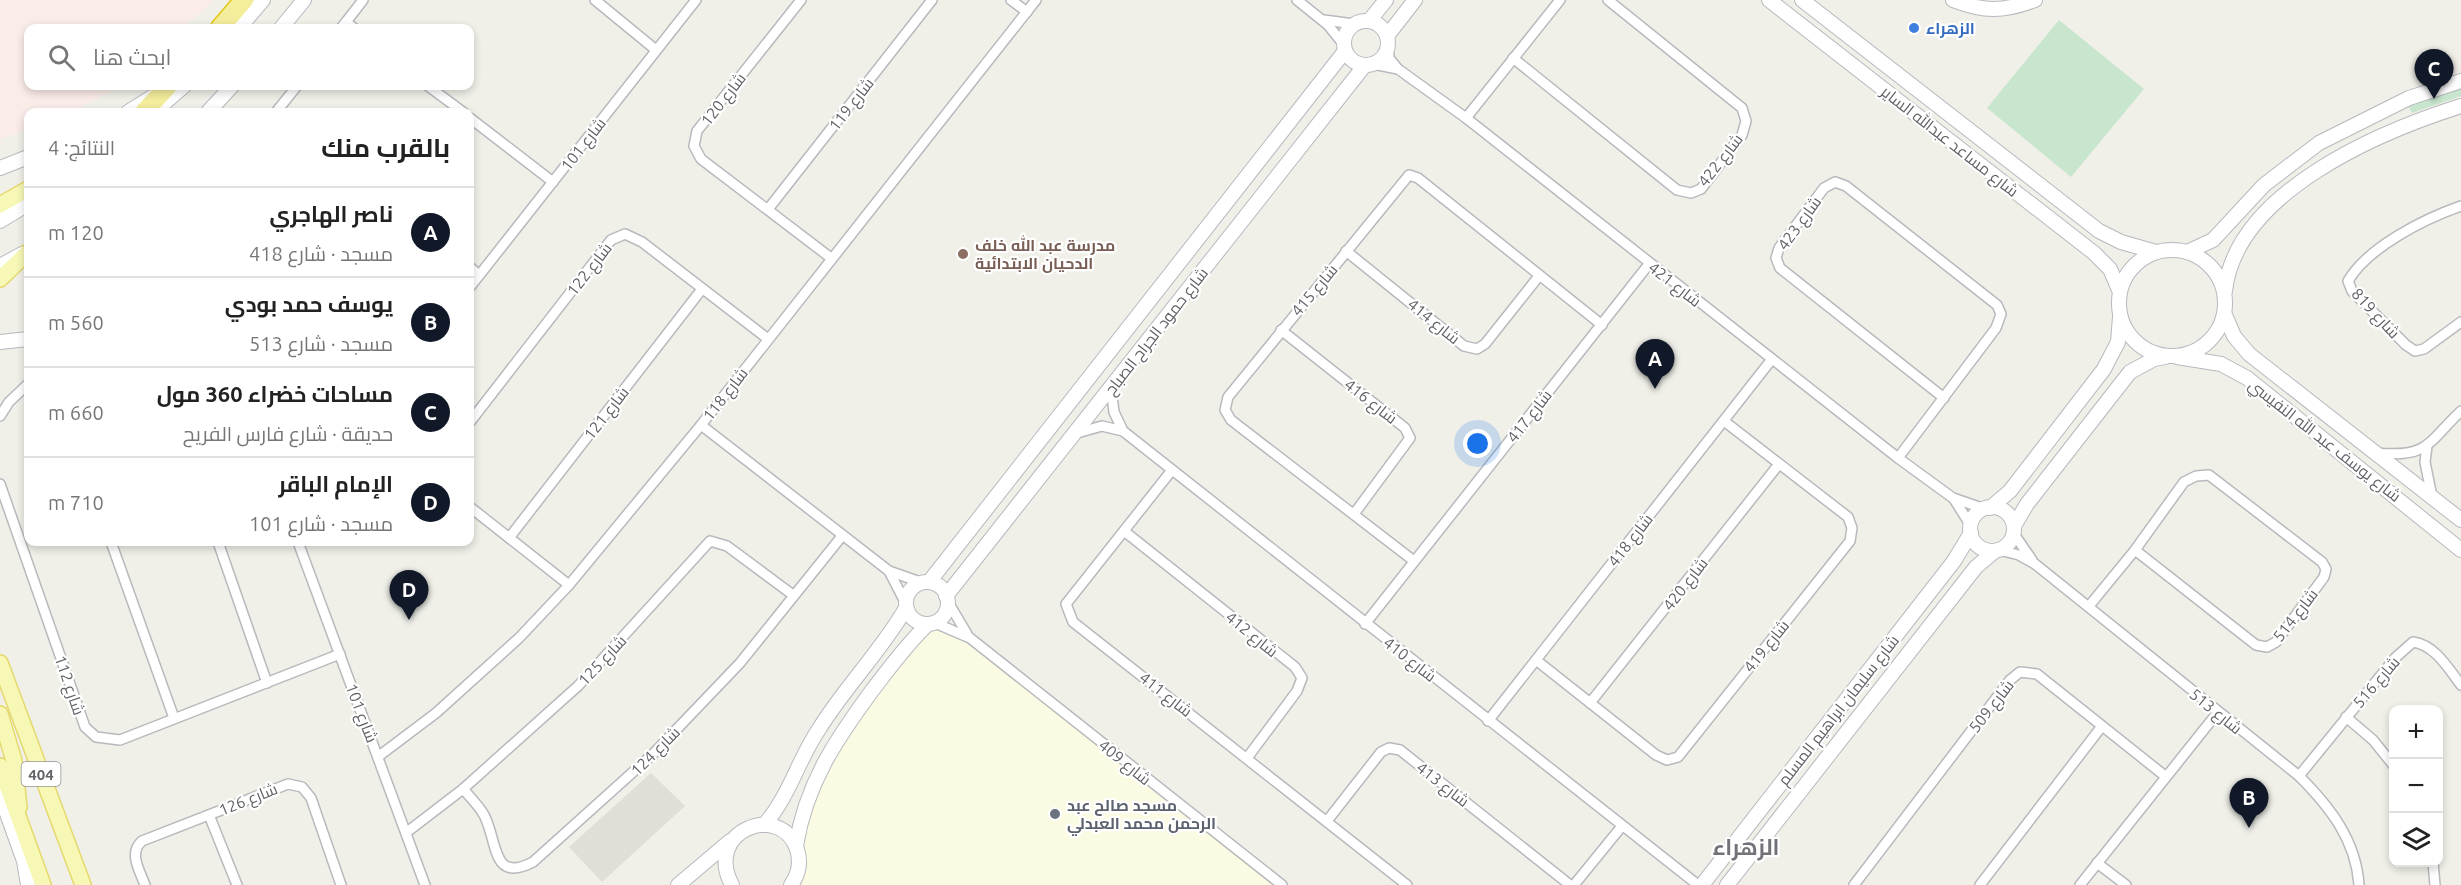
<!DOCTYPE html>
<html lang="ar">
<meta charset="utf-8">
<style>
:root{--surface:#fff;--page:#f2f2f2;--text:#222;--muted:#767676;--line:#e0e0e0;--accent:#111827}
body{margin:0;font-family:Ubuntu,Cairo,sans-serif;background:var(--page);color:var(--text);direction:rtl}
.controls{position:absolute;right:18px;bottom:18px;display:grid;overflow:hidden;border-radius:12px;box-shadow:0 3px 9px #0003}
.controls button{width:54px;height:54px;display:grid;place-items:center;padding:0;border:0;border-bottom:2px solid var(--line);background:var(--surface);color:var(--text);font:30px sans-serif}
.you{position:absolute;left:1478px;top:444px;width:21px;height:21px;margin:-15px;border:4px solid #fff;border-radius:50%;background:#1a73e8;box-shadow:0 0 0 9px #1a73e833}
.badge{display:grid;place-items:center;width:39px;height:39px;border-radius:50%;background:var(--accent);color:#fff;font-size:20px;font-weight:700}
.pin{position:absolute;translate:-50% -50px;filter:drop-shadow(0 2px 3px #0008)}
.pin::after{content:'';position:absolute;top:32px;width:21px;height:18px;background:inherit;clip-path:polygon(0 0,100% 0,50% 100%)}
.list{margin:0;padding:0;list-style:none}
h2{display:flex;justify-content:space-between;align-items:center;height:78px;margin:0;padding:0 24px;font-size:26px}
h2 small{font-size:20px;font-weight:400;color:var(--muted)}
.list li{display:grid;grid-template-columns:39px 1fr auto;gap:18px;align-items:center;box-sizing:border-box;height:90px;padding:0 24px;border-top:2px solid var(--line)}
.list b{display:block;font-size:22px;white-space:nowrap}
.list p{margin:0;font-size:20px;white-space:nowrap;color:var(--muted)}
.list em{font-size:20px;font-style:normal;color:var(--muted)}
.icon{flex:none;width:33px;height:33px;fill:none;stroke:currentColor;stroke-width:2;stroke-linecap:round;stroke-linejoin:round}
.map{position:relative;flex:none;width:2461px;height:885px;overflow:hidden;direction:ltr}
.search{position:absolute;background:var(--surface);box-shadow:0 3px 9px #0003;left:24px;top:24px;width:450px;height:66px;display:flex;align-items:center;gap:15px;box-sizing:border-box;padding:0 21px;border-radius:12px;color:var(--muted);font-size:22px}
.panel{position:absolute;background:var(--surface);box-shadow:0 3px 9px #0003;left:24px;top:108px;width:450px;height:438px;border-radius:12px;direction:rtl}
.map>svg:first-child{display:block}
.commercial{fill:#fbfae2}
.education{fill:#e0dfd7}
.medical{fill:#faece8}
.green{fill:#c8e5cd}
.lines{fill:none;stroke-linecap:round;stroke-linejoin:round}
.street-casing{stroke:#b8b9bd;stroke-width:12}
.secondary-casing{stroke:#b7b9be;stroke-width:16}
.primary-casing{stroke:#e5d96c;stroke-width:18}
.highway-casing{stroke:#e3c715;stroke-width:21}
.street{stroke:#fff;stroke-width:9}
.secondary{stroke:#fff;stroke-width:14}
.primary{stroke:#f7f8b6;stroke-width:15}
.highway{stroke:#f4ed9c;stroke-width:18}
.shop-dot{fill:#3f7fe0;stroke:#fff;stroke-width:2}
.education-dot{fill:#8d6e63;stroke:#fff;stroke-width:2}
.worship-dot{fill:#6b7280;stroke:#fff;stroke-width:2}
.labels{text-anchor:middle;dominant-baseline:central;stroke-width:4.5;stroke-linejoin:round;paint-order:stroke}
.shield{fill:#fff;stroke:#909195;stroke-width:1.5}
.shield-label{font-size:15px;font-weight:bold;fill:#606267}
.shop-label{font-size:16px;font-weight:bold;fill:#366cbe;stroke:#fff;text-anchor:start}
.street-label{font-size:16px;fill:#606267;stroke:#fff}
.education-label{font-size:16px;font-weight:bold;fill:#785e54;stroke:#fff;text-anchor:start}
.worship-label{font-size:16px;font-weight:bold;fill:#5b616d;stroke:#fff;text-anchor:start}
.district-label{font-size:22px;font-weight:bold;fill:#717379;stroke:#fff}
</style>
<div class="map">
<svg width="2461" height="885" viewBox="0 0 2461 885">
<rect width="100%" height="100%" fill="#f0f0e9"/>
<path class="commercial" d="M 927,625 L 951,628 L 1282,885 L 800,885 L 799,824 L 833,744 Z"/>
<path class="education" d="M 651,773 L 685,806 L 602,882 L 569,847 Z"/>
<path class="medical" d="M 0,0 L 214,0 L 183,28 L 28,28 L 28,86 L 121,86 L 72,112 L 28,112 L 28,129 L 0,140 Z"/>
<g class="green">
<path d="M 2059,20 L 2144,89 L 2071,177 L 1987,108 Z"/>
<path d="M 2461,84 L 2461,96 L 2412,113 L 2407,104 Z"/>
</g>
<g class="lines">
<defs>
<g id="street">
<path d="M 595,0 L 656,50"/>
<path d="M 801,0 L 697,131 L 694,146 L 701,159 L 831,258"/>
<path d="M 1011,0 L 1027,12"/>
<path d="M 1297,0 L 1328,25 L 1344,45"/>
<path d="M 1324,20 L 1354,24"/>
<path d="M 346,22 L 363,0"/>
<path d="M 341,28 L 346,22 L 354,28"/>
<path d="M 1388,43 L 1389,58 L 1398,69 L 1466,118 L 1898,458 L 1953,498 L 1985,509"/>
<path d="M 1513,58 L 1677,190 L 1691,193 L 1701,189 L 1742,135 L 1746,121 L 1742,108 L 1608,0"/>
<path d="M 1373,64 L 1398,69"/>
<path d="M 428,86 L 463,112"/>
<path d="M 276,112 L 297,86"/>
<path d="M 470,118 L 553,182"/>
<path d="M 1466,118 L 1560,0"/>
<path d="M 2461,206 C 2424,219 2368,247 2348,281 L 2352,291 L 2406,345 L 2415,351 L 2424,349 L 2461,322"/>
<path d="M 769,208 L 932,0"/>
<path d="M 1346,251 L 1464,346 L 1477,349 L 1485,344 L 1539,276"/>
<path d="M 470,267 L 479,275"/>
<path d="M 470,287 L 696,0"/>
<path d="M 1281,330 L 1405,428 L 1410,438 L 1354,514"/>
<path d="M 1111,388 L 1114,412 L 1123,431"/>
<path d="M 0,416 L 9,402 L 28,384"/>
<path d="M 470,422 L 611,240 L 625,234 L 642,242 L 768,339"/>
<path d="M 701,425 L 889,571 L 923,583"/>
<path d="M 1077,433 L 1102,426 L 1123,431 L 1698,885"/>
<path d="M 2427,446 L 2425,462 L 2432,497"/>
<path d="M 2376,453 C 2429,458 2427,443 2461,411"/>
<path d="M 1898,458 L 1996,328 L 2001,314 L 1997,305 L 1846,186 L 1835,182 L 1824,188 L 1779,248 L 1776,258 L 1780,268 L 1944,398"/>
<path d="M 1172,470 L 1066,604 L 1073,622 L 1407,885"/>
<path d="M 0,484 L 85,727 L 96,737 L 120,740 L 340,654"/>
<path d="M 1954,499 L 1971,526"/>
<path d="M 470,507 L 569,585"/>
<path d="M 1124,531 L 1295,667 L 1302,678 L 1297,691 L 1247,758"/>
<path d="M 2014,534 L 2032,560"/>
<path d="M 509,538 L 702,289"/>
<path d="M 111,542 L 174,718"/>
<path d="M 218,542 L 267,683"/>
<path d="M 298,542 L 425,885"/>
<path d="M 1999,550 L 2019,555 L 2035,564 L 2299,776 C 2330,807 2356,840 2359,885"/>
<path d="M 1414,561 L 1231,420 L 1225,410 L 1228,397 L 1409,175 L 1418,178 L 1602,325"/>
<path d="M 889,571 L 905,602"/>
<path d="M 948,602 L 967,634"/>
<path d="M 2089,606 L 2135,550 L 2184,482 L 2196,476 L 2209,475 L 2322,562 L 2326,569 L 2324,577 L 2276,642 L 2267,647 L 2256,645 L 2135,550"/>
<path d="M 935,623 L 970,638 L 1282,885"/>
<path d="M 1365,624 L 1649,264"/>
<path d="M 1536,660 L 1656,755 L 1667,760 L 1678,757 L 1850,541 L 1852,528 L 1848,517 L 1724,421"/>
<path d="M 1590,703 L 1779,464"/>
<path d="M 2346,717 L 2373,740 L 2394,766"/>
<path d="M 1488,721 L 1772,359"/>
<path d="M 379,756 L 436,713 L 519,638 L 569,585 L 701,425 L 1036,0"/>
<path d="M 2299,776 L 2395,658 L 2413,642 C 2435,645 2448,668 2461,685"/>
<path d="M 463,789 C 470,797 479,806 484,815 C 498,841 491,884 533,862 L 653,754 L 740,663 L 842,536"/>
<path d="M 209,815 L 237,885"/>
<path d="M 1327,821 L 1381,752 L 1389,748 L 1400,750 L 1570,885"/>
<path d="M 407,832 L 463,789 L 578,686 L 710,541 L 727,546 L 793,595"/>
<path d="M 2433,862 L 2435,885"/>
<path d="M 2097,863 L 2126,885"/>
<path d="M 145,885 C 140,871 128,853 142,841 L 288,784 L 302,787 L 311,798 L 341,885"/>
<path d="M 1574,885 L 1622,826"/>
<path d="M 1854,885 L 2010,680 L 2020,672 L 2037,674 L 2165,776"/>
<path d="M 1980,885 L 2102,726"/>
<path d="M 2080,885 L 2218,712"/>
</g>
<g id="secondary">
<path d="M 1769,0 L 2094,253 L 2110,269 L 2120,292"/>
<path d="M 1802,0 L 2099,231 L 2121,242 L 2156,252"/>
<path d="M 1953,0 C 1984,12 2003,12 2035,0"/>
<circle cx="1366" cy="43" r="22"/>
<path d="M 1369,21 L 1386,0"/>
<path d="M 239,28 L 263,0"/>
<path d="M 281,28 L 304,0"/>
<path d="M 1387,36 L 1415,0"/>
<path d="M 128,112 L 152,97"/>
<path d="M 154,112 L 184,86"/>
<path d="M 208,112 L 232,86"/>
<path d="M 0,168 L 28,157"/>
<path d="M 0,221 L 28,204"/>
<circle cx="2172" cy="303" r="53"/>
<path d="M 2187,252 L 2213,240 L 2264,185 L 2319,143 L 2409,98 L 2461,81"/>
<path d="M 0,266 L 22,254"/>
<path d="M 2225,291 C 2236,192 2379,132 2461,106"/>
<path d="M 2225,315 L 2234,336 L 2249,354 L 2461,520"/>
<path d="M 0,342 L 28,339"/>
<path d="M 2177,357 L 2221,364 L 2247,378 L 2461,550"/>
<circle cx="1992" cy="529" r="22"/>
<path d="M 1990,508 L 2010,491 L 2104,369 L 2118,342 L 2120,317"/>
<path d="M 2014,526 L 2027,504 L 2130,372 L 2154,359 L 2165,357"/>
<circle cx="927" cy="603" r="21"/>
<path d="M 929,582 L 1345,51"/>
<path d="M 946,596 L 1365,65"/>
<path d="M 0,794 L 24,861 L 28,885"/>
<path d="M 764,825 C 789,797 798,760 819,729 C 845,687 881,651 906,608"/>
<path d="M 796,846 C 806,783 837,738 874,688 C 891,666 907,644 927,625"/>
<path d="M 678,885 L 730,841"/>
<path d="M 732,885 C 703,831 780,801 797,849 C 801,862 799,874 791,885"/>
<path d="M 1702,885 L 1954,561 L 1971,533"/>
<path d="M 1727,885 L 1976,567 L 1995,551"/>
</g>
<g id="primary">
<path d="M 0,205 L 28,189"/>
<path d="M 0,279 L 28,252"/>
<path d="M 0,663 L 83,885"/>
<path d="M 0,714 L 14,761 L 19,807"/>
<path d="M 0,766 L 43,885"/>
</g>
<g id="highway">
<path d="M 220,28 L 244,0"/>
<path d="M 144,112 L 168,86"/>
</g>
</defs>
<use href="#street" class="street-casing"/>
<use href="#secondary" class="secondary-casing"/>
<use href="#primary" class="primary-casing"/>
<use href="#highway" class="highway-casing"/>
<use href="#street" class="street"/>
<use href="#secondary" class="secondary"/>
<use href="#primary" class="primary"/>
<use href="#highway" class="highway"/>
</g>
<circle class="shop-dot" cx="1914" cy="28" r="6"/>
<circle class="education-dot" cx="963" cy="254" r="6"/>
<circle class="worship-dot" cx="1055" cy="814" r="6"/>
<g class="labels">
<rect class="shield" x="21.5" y="762" width="39" height="24" rx="4.5"/>
<g class="shield-label">
<text x="41" y="774">404</text>
</g>
<g class="shop-label">
<text x="1926" y="28">الزهراء</text>
</g>
<g class="street-label">
<text transform="translate(723 99) rotate(-52)">شارع 120</text>
<text transform="translate(851 104) rotate(-52)">شارع 119</text>
<text transform="translate(1950 141) rotate(38)">شارع مساعد عبدالله الساير</text>
<text transform="translate(583 144) rotate(-52)">شارع 101</text>
<text transform="translate(1720 160) rotate(-52)">شارع 422</text>
<text transform="translate(1799 223) rotate(-54)">شارع 423</text>
<text transform="translate(589 269) rotate(-52)">شارع 122</text>
<text transform="translate(1675 284) rotate(38)">شارع 421</text>
<text transform="translate(1314 290) rotate(-50)">شارع 415</text>
<text transform="translate(2376 313) rotate(47)">شارع 819</text>
<text transform="translate(1434 321) rotate(39)">شارع 414</text>
<text transform="translate(1156 331) rotate(-52)">شارع حمود الجراح الصباح</text>
<text transform="translate(725 394) rotate(-52)">شارع 118</text>
<text transform="translate(1371 401) rotate(38)">شارع 416</text>
<text transform="translate(606 413) rotate(-52)">شارع 121</text>
<text transform="translate(1529 416) rotate(-52)">شارع 417</text>
<text transform="translate(2325 440) rotate(38)">شارع يوسف عبد الله النفيسي</text>
<text transform="translate(1630 540) rotate(-52)">شارع 418</text>
<text transform="translate(1685 584) rotate(-52)">شارع 420</text>
<text transform="translate(2295 615) rotate(-52)">شارع 514</text>
<text transform="translate(1252 634) rotate(39)">شارع 412</text>
<text transform="translate(1766 646) rotate(-51)">شارع 419</text>
<text transform="translate(1410 659) rotate(38)">شارع 410</text>
<text transform="translate(602 660) rotate(-47)">شارع 125</text>
<text transform="translate(2376 682) rotate(-49)">شارع 516</text>
<text transform="translate(70 685) rotate(71)">شارع 112</text>
<text transform="translate(1166 694) rotate(38)">شارع 411</text>
<text transform="translate(1991 706) rotate(-52)">شارع 509</text>
<text transform="translate(1838 710) rotate(-52)">شارع سليمان ابراهيم المسلم</text>
<text transform="translate(2216 711) rotate(39)">شارع 513</text>
<text transform="translate(362 713) rotate(69)">شارع 101</text>
<text transform="translate(655 751) rotate(-45)">شارع 124</text>
<text transform="translate(1125 762) rotate(39)">شارع 409</text>
<text transform="translate(1443 784) rotate(38)">شارع 413</text>
<text transform="translate(248 799) rotate(-22)">شارع 126</text>
</g>
<g class="education-label">
<text x="975" y="245">مدرسة عبد الله خلف<tspan x="975" dy="18">الدحيان الابتدائية</tspan></text>
</g>
<g class="worship-label">
<text x="1067" y="805">مسجد صالح عبد<tspan x="1067" dy="18">الرحمن محمد العبدلي</tspan></text>
</g>
<g class="district-label">
<text x="1746" y="846">الزهراء</text>
</g>
</g>
</svg>
<div class="controls">
<button>+</button>
<button>−</button>
<button><svg class="icon" aria-label="layers" viewBox="0 0 24 24"><path d="M12 4l9 5-9 5-9-5zM3 14l9 5 9-5"/></svg></button>
</div>
<div class="you"></div>
<div class="pin badge" style="left:1655px;top:389px">A</div>
<div class="pin badge" style="left:2249px;top:828px">B</div>
<div class="pin badge" style="left:2434px;top:99px">C</div>
<div class="pin badge" style="left:409px;top:620px">D</div>
<div class="search"><svg class="icon" aria-label="search" viewBox="0 0 24 24"><circle cx="10" cy="10" r="6"/><path d="M15 15l6 6"/></svg>ابحث هنا</div>
<section class="panel">
<h2>بالقرب منك<small>النتائج: 4</small></h2>
<ul class="list">
<li><span class="badge">A</span><div><b>ناصر الهاجري</b><p>مسجد · شارع 418</p></div><em>120 m</em></li>
<li><span class="badge">B</span><div><b>يوسف حمد بودي</b><p>مسجد · شارع 513</p></div><em>560 m</em></li>
<li><span class="badge">C</span><div><b>مساحات خضراء 360 مول</b><p>حديقة · شارع فارس الفريح</p></div><em>660 m</em></li>
<li><span class="badge">D</span><div><b>الإمام الباقر</b><p>مسجد · شارع 101</p></div><em>710 m</em></li>
</ul>
</section>
</div>
